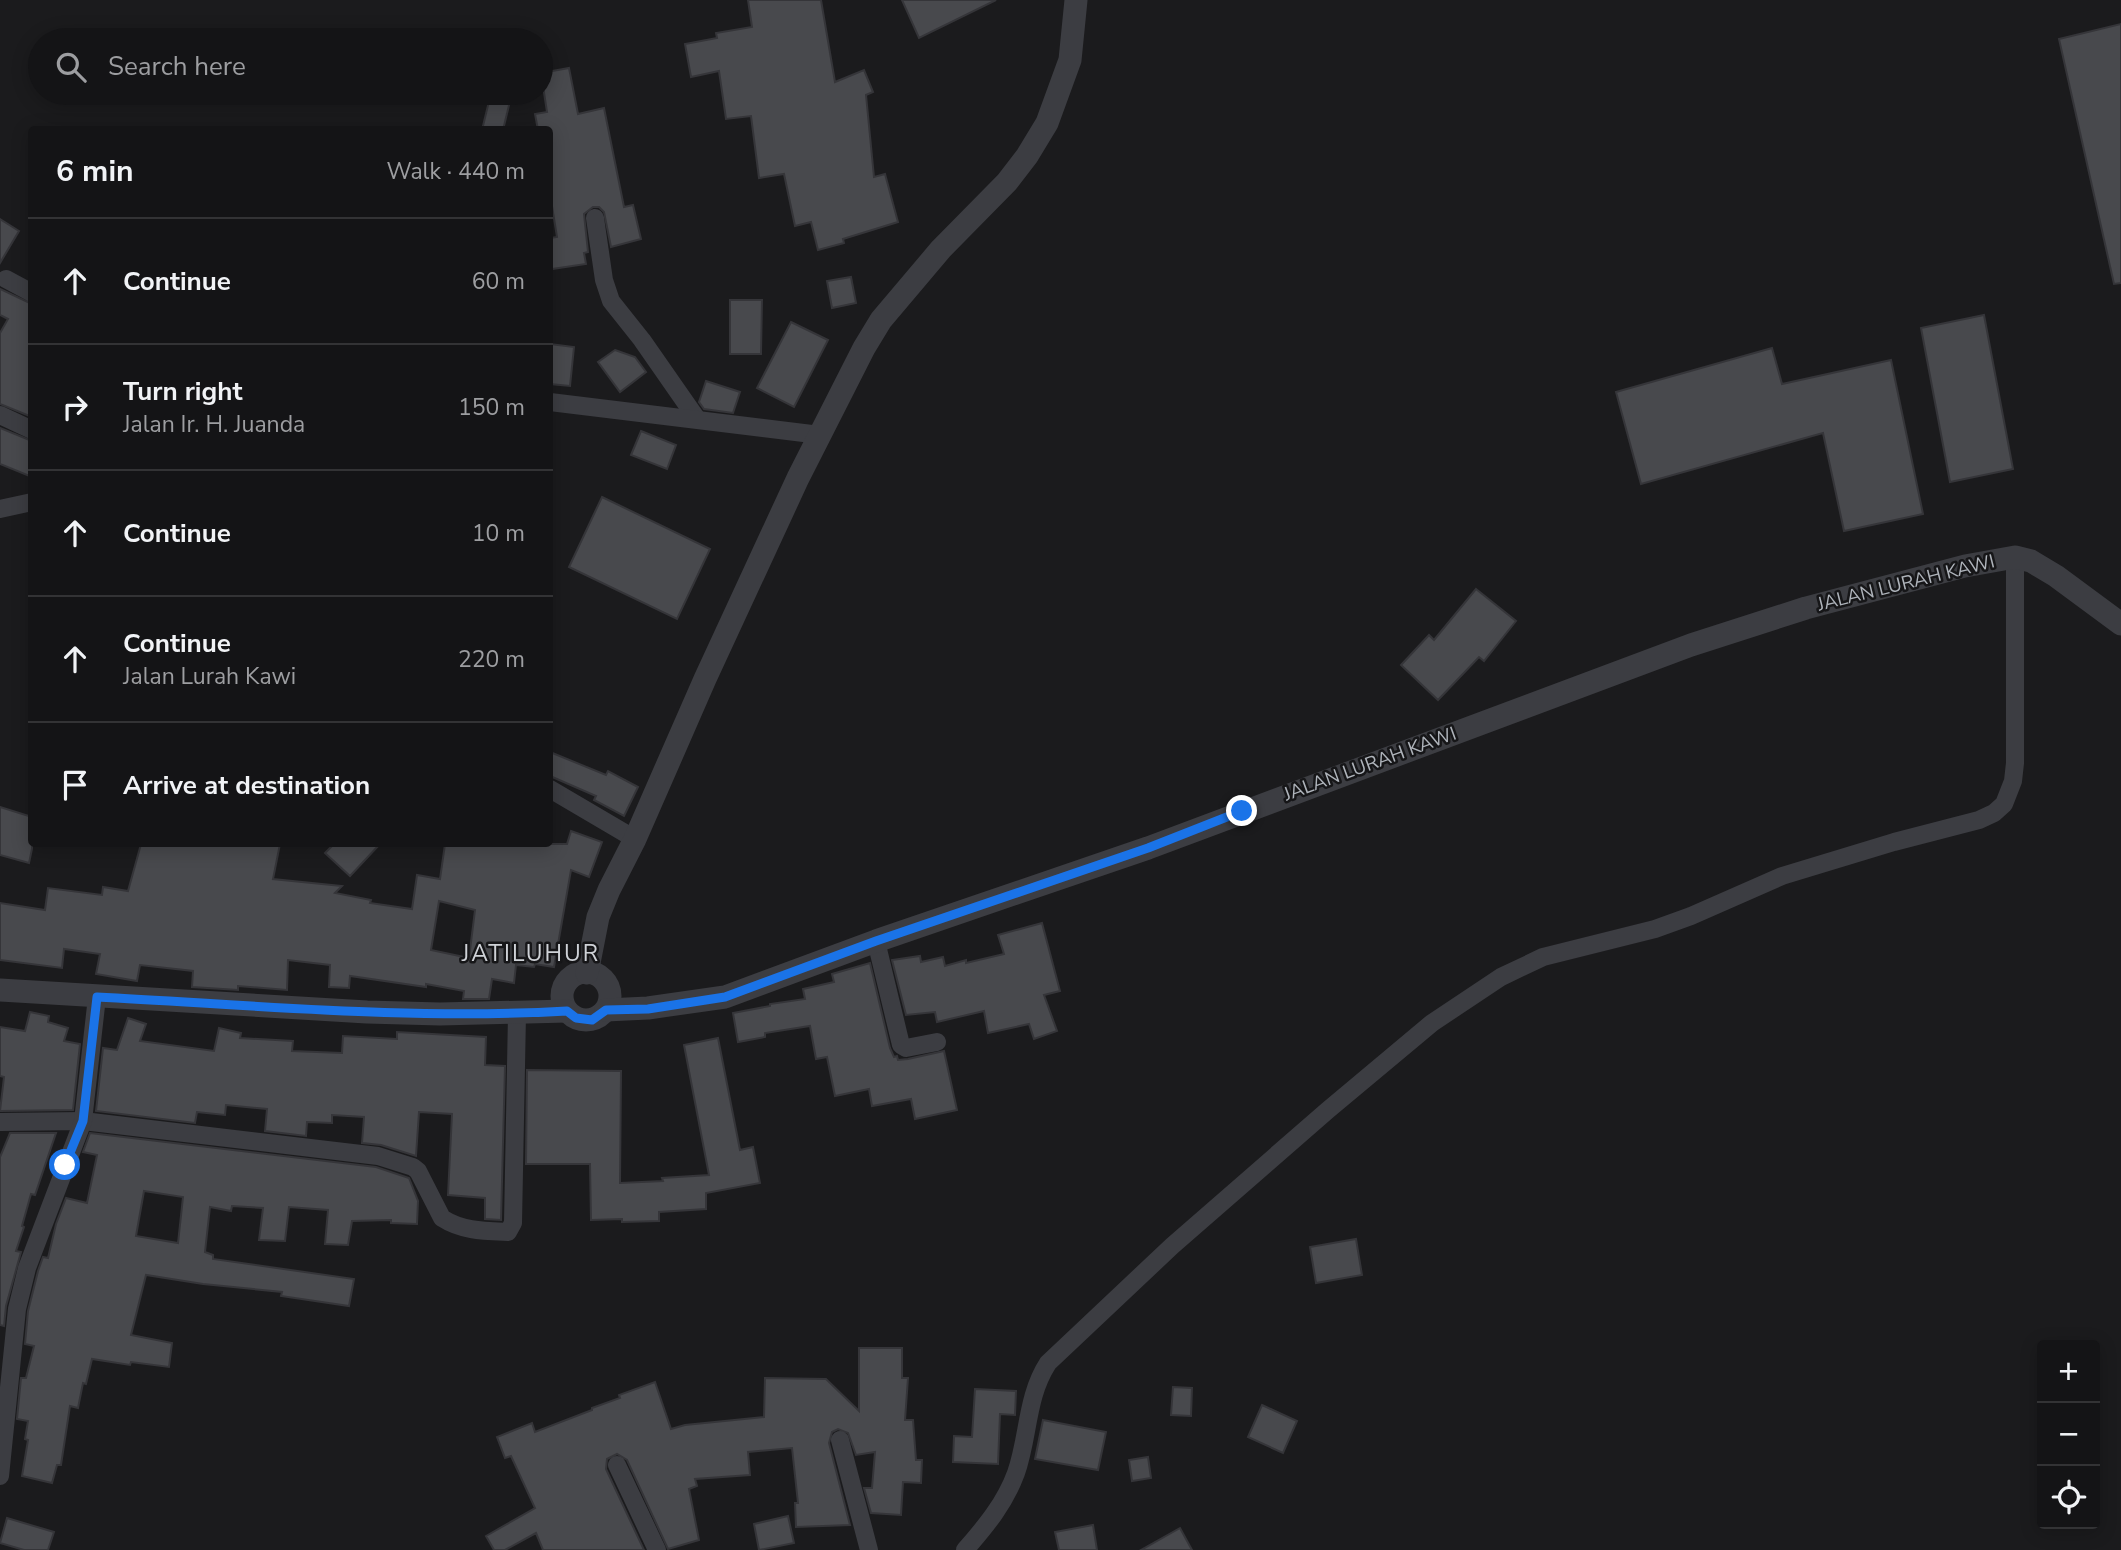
<!DOCTYPE html>
<meta charset="utf-8">
<style>
:root{--surface:#141416;--page:#212123;--text:#f1f3f6;--muted:#9d9ea1;--line:#333335}
body{margin:0;font-family:"Nunito Sans",sans-serif;background:var(--page);color:var(--text)}
.controls{position:absolute;right:21px;bottom:21px;display:grid;overflow:hidden;border-radius:7px;box-shadow:0 4px 18px #0003}
.controls button{width:63px;height:63px;display:grid;place-items:center;padding:0;border:0;border-bottom:2px solid var(--line);background:var(--surface);color:var(--text);font:35px sans-serif}
.stop{position:absolute;width:21px;height:21px;margin:-16px;border:5px solid #1a73e8;border-radius:50%;background:#fff}
.stop.end{background:#1a73e8;border-color:#fff;box-shadow:0 2px 7px #0008}
.list{margin:0;padding:0;list-style:none}
h2{display:flex;justify-content:space-between;align-items:center;height:91px;margin:0;padding:0 28px;font-size:30px}
h2 small{font-size:23px;font-weight:400;color:var(--muted)}
.list li{display:grid;grid-template-columns:46px 1fr auto;gap:21px;align-items:center;box-sizing:border-box;height:126px;padding:0 28px;border-top:2px solid var(--line)}
.list b{display:block;font-size:26px;white-space:nowrap}
.list p{margin:0;font-size:23px;white-space:nowrap;color:var(--muted)}
.list em{font-size:23px;font-style:normal;color:var(--muted)}
.icon{flex:none;width:38px;height:38px;fill:none;stroke:currentColor;stroke-width:2;stroke-linecap:round;stroke-linejoin:round}
.map{position:relative;flex:none;width:2121px;height:1550px;overflow:hidden}
.search{position:absolute;background:var(--surface);box-shadow:0 4px 18px #0003;left:28px;top:28px;width:525px;height:77px;display:flex;align-items:center;gap:18px;box-sizing:border-box;padding:0 24px;border-radius:38px;color:var(--muted);font-size:26px}
.panel{position:absolute;background:var(--surface);box-shadow:0 4px 18px #0003;left:28px;top:126px;width:525px;height:721px;border-radius:7px}
.map>svg:first-child{display:block}
.building{fill:#48494d;stroke:#353539;stroke-width:2;fill-rule:evenodd}
.lines{fill:none;stroke-linecap:round;stroke-linejoin:round}
.minor{stroke:#3c3d42;stroke-width:18}
.tertiary{stroke:#3c3d42;stroke-width:23}
.route{stroke:#1a73e8;stroke-width:9}
.labels{text-anchor:middle;dominant-baseline:central;stroke-width:5;stroke-linejoin:round;paint-order:stroke}
.street-label{font-size:19px;fill:#afb4bb;stroke:#161618}
.quarter-label{font-size:23px;letter-spacing:2px;fill:#cfd2d7;stroke:#161618}
</style>
<div class="map">
<svg width="2121" height="1550" viewBox="0 0 2121 1550">
<rect width="100%" height="100%" fill="#1b1b1d"/>
<g class="building">
<path d="M 748,0 L 821,0 L 835,82 L 864,70 L 873,92 L 866,95 L 874,177 L 885,174 L 898,222 L 843,239 L 844,243 L 818,250 L 811,222 L 795,226 L 784,174 L 759,178 L 751,116 L 726,119 L 719,71 L 691,77 L 685,44 L 717,38 L 716,33 L 752,27 Z"/>
<path d="M 902,0 L 996,0 L 919,38 Z"/>
<path d="M 2121,24 L 2121,283 L 2114,284 L 2059,39 Z"/>
<path d="M 569,68 L 578,114 L 604,108 L 624,207 L 633,205 L 641,239 L 611,247 L 604,212 L 599,207 L 593,207 L 584,214 L 588,252 L 584,253 L 586,264 L 552,269 L 550,238 L 557,237 L 550,194 L 550,130 L 538,130 L 535,114 L 547,112 L 541,73 Z"/>
<path d="M 491,93 L 512,93 L 503,130 L 482,130 Z"/>
<path d="M 0,219 L 19,231 L 0,263 Z"/>
<path d="M 851,277 L 856,303 L 832,308 L 827,281 Z"/>
<path d="M 0,289 L 32,304 L 32,417 L 0,404 L 0,333 L 8,319 L 0,315 Z"/>
<path d="M 730,300 L 762,300 L 761,354 L 730,354 Z"/>
<path d="M 1984,315 L 2013,469 L 1950,482 L 1921,328 Z"/>
<path d="M 791,322 L 828,340 L 794,407 L 757,388 Z"/>
<path d="M 550,344 L 574,347 L 570,386 L 550,384 Z"/>
<path d="M 1772,348 L 1782,384 L 1891,360 L 1923,514 L 1844,531 L 1823,433 L 1641,484 L 1616,392 Z"/>
<path d="M 615,350 L 635,357 L 646,372 L 620,392 L 598,362 Z"/>
<path d="M 706,381 L 740,392 L 733,413 L 704,409 L 699,402 Z"/>
<path d="M 0,428 L 32,441 L 32,477 L 0,464 Z"/>
<path d="M 641,431 L 676,445 L 667,469 L 631,455 Z"/>
<path d="M 602,497 L 710,549 L 677,619 L 569,567 Z"/>
<path d="M 1476,589 L 1516,621 L 1484,661 L 1479,657 L 1438,700 L 1401,665 L 1429,635 L 1434,640 Z"/>
<path d="M 550,752 L 606,775 L 608,771 L 638,787 L 624,816 L 594,800 L 596,796 L 550,776 Z"/>
<path d="M 0,807 L 32,817 L 32,849 L 29,863 L 0,855 Z"/>
<path d="M 571,831 L 602,842 L 589,877 L 571,870 L 554,967 L 535,964 L 534,967 L 516,965 L 514,983 L 492,979 L 489,999 L 463,999 L 464,991 L 426,984 L 426,987 L 350,976 L 349,988 L 329,987 L 330,965 L 288,960 L 287,990 L 238,986 L 238,990 L 192,987 L 193,971 L 140,965 L 137,981 L 96,974 L 100,954 L 64,949 L 62,968 L 0,960 L 0,903 L 45,910 L 48,888 L 102,895 L 103,887 L 128,891 L 141,844 L 280,844 L 273,879 L 342,886 L 335,893 L 371,900 L 370,903 L 412,909 L 417,875 L 440,879 L 445,844 L 567,844 ZM 439,901 L 475,910 L 469,958 L 431,950 Z"/>
<path d="M 334,844 L 380,844 L 350,876 L 325,853 Z"/>
<path d="M 1042,923 L 1060,991 L 1044,995 L 1057,1031 L 1034,1039 L 1029,1024 L 988,1033 L 984,1011 L 937,1022 L 935,1012 L 906,1015 L 892,960 L 920,956 L 921,962 L 943,957 L 945,966 L 966,960 L 966,963 L 1004,954 L 998,935 Z"/>
<path d="M 870,963 L 890,1048 L 894,1057 L 897,1056 L 898,1060 L 908,1059 L 944,1051 L 957,1110 L 915,1119 L 911,1099 L 872,1106 L 869,1089 L 835,1096 L 827,1057 L 816,1059 L 810,1026 L 765,1033 L 765,1037 L 738,1042 L 733,1013 L 770,1006 L 770,1004 L 805,999 L 803,989 L 834,982 L 832,974 Z"/>
<path d="M 30,1012 L 49,1016 L 48,1022 L 68,1028 L 64,1041 L 80,1044 L 73,1110 L 0,1111 L 4,1077 L 0,1076 L 0,1027 L 25,1031 Z"/>
<path d="M 128,1018 L 146,1024 L 140,1041 L 214,1051 L 219,1028 L 241,1033 L 240,1038 L 293,1041 L 292,1051 L 342,1053 L 343,1036 L 397,1039 L 397,1032 L 486,1037 L 485,1065 L 505,1066 L 501,1220 L 485,1219 L 485,1198 L 448,1195 L 452,1114 L 419,1112 L 416,1156 L 381,1145 L 362,1143 L 364,1117 L 332,1115 L 332,1123 L 307,1122 L 306,1136 L 265,1131 L 267,1109 L 226,1105 L 225,1115 L 197,1112 L 195,1123 L 96,1111 L 103,1048 L 117,1050 Z"/>
<path d="M 718,1038 L 740,1150 L 753,1147 L 760,1183 L 706,1193 L 706,1209 L 659,1212 L 659,1221 L 622,1222 L 622,1219 L 591,1220 L 590,1164 L 526,1164 L 527,1070 L 621,1071 L 620,1183 L 663,1181 L 662,1178 L 709,1175 L 684,1045 Z"/>
<path d="M 10,1133 L 56,1133 L 35,1195 L 31,1194 L 22,1226 L 24,1227 L 16,1251 L 21,1252 L 6,1306 L 4,1326 L 0,1325 L 0,1157 Z"/>
<path d="M 90,1133 L 376,1167 L 409,1178 L 418,1201 L 417,1224 L 391,1223 L 391,1220 L 352,1221 L 348,1245 L 325,1244 L 328,1210 L 289,1207 L 285,1241 L 259,1240 L 263,1208 L 232,1206 L 231,1211 L 210,1207 L 205,1252 L 213,1255 L 213,1259 L 354,1279 L 349,1306 L 281,1296 L 282,1292 L 203,1284 L 146,1275 L 131,1335 L 172,1343 L 169,1367 L 131,1362 L 130,1365 L 92,1359 L 86,1384 L 83,1383 L 78,1408 L 70,1406 L 61,1465 L 57,1465 L 52,1483 L 22,1476 L 28,1440 L 25,1439 L 28,1421 L 17,1419 L 21,1378 L 26,1378 L 34,1346 L 25,1344 L 28,1311 L 38,1271 L 43,1257 L 48,1258 L 56,1224 L 66,1198 L 87,1203 L 97,1155 L 83,1152 ZM 144,1191 L 183,1197 L 178,1243 L 136,1236 Z"/>
<path d="M 1356,1239 L 1362,1275 L 1316,1283 L 1310,1247 Z"/>
<path d="M 859,1348 L 902,1348 L 902,1378 L 908,1378 L 905,1420 L 913,1420 L 916,1460 L 922,1460 L 921,1483 L 903,1482 L 901,1515 L 871,1513 L 864,1488 L 872,1488 L 875,1452 L 856,1455 L 848,1433 L 838,1429 L 832,1432 L 829,1443 L 850,1525 L 796,1527 L 795,1503 L 798,1503 L 792,1448 L 748,1452 L 750,1475 L 695,1479 L 697,1486 L 689,1489 L 699,1540 L 668,1549 L 627,1460 L 617,1454 L 607,1459 L 606,1469 L 644,1550 L 543,1550 L 536,1533 L 505,1550 L 494,1550 L 486,1536 L 535,1508 L 511,1456 L 505,1458 L 497,1437 L 532,1423 L 535,1432 L 592,1410 L 592,1408 L 620,1398 L 619,1395 L 655,1382 L 671,1429 L 685,1425 L 764,1417 L 765,1378 L 826,1379 L 859,1411 Z"/>
<path d="M 1173,1387 L 1192,1388 L 1191,1416 L 1171,1415 Z"/>
<path d="M 975,1389 L 1016,1391 L 1015,1415 L 1000,1414 L 998,1464 L 953,1462 L 954,1436 L 972,1437 Z"/>
<path d="M 1262,1405 L 1297,1421 L 1283,1453 L 1248,1437 Z"/>
<path d="M 1043,1420 L 1106,1432 L 1098,1470 L 1035,1459 Z"/>
<path d="M 1148,1457 L 1151,1478 L 1132,1481 L 1129,1460 Z"/>
<path d="M 788,1516 L 794,1543 L 759,1550 L 754,1524 Z"/>
<path d="M 7,1518 L 54,1532 L 48,1550 L 24,1550 L 0,1543 Z"/>
<path d="M 1093,1525 L 1097,1550 L 1059,1550 L 1055,1532 Z"/>
<path d="M 1180,1528 L 1192,1550 L 1141,1550 Z"/>
</g>
<g class="lines">
<g class="minor">
<path d="M 595,218 L 604,280 L 611,301 L 642,340 L 697,419"/>
<path d="M 6,279 L 32,293"/>
<path d="M 550,402 L 820,435"/>
<path d="M 0,415 L 32,430"/>
<path d="M 0,509 L 32,502"/>
<path d="M 550,789 L 635,839"/>
<path d="M 876,941 L 901,1045 L 906,1048 L 937,1042"/>
<path d="M 0,1122 L 83,1121 L 378,1156 L 413,1167 L 418,1171 L 442,1218 C 462,1231 484,1231 508,1232 L 513,1223 L 517,1014"/>
<path d="M 840,1440 L 869,1550"/>
<path d="M 617,1465 L 657,1550"/>
<path d="M 0,1476 L 17,1309 L 27,1268 L 83,1121 L 97,997"/>
<path d="M 965,1550 C 986,1526 1005,1503 1016,1473 C 1029,1436 1026,1397 1048,1363 L 1172,1246 L 1328,1110 L 1432,1023 L 1501,977 L 1543,957 L 1655,929 L 1691,916 L 1782,876 L 1894,842 L 1979,820 L 1994,813 L 2004,804 L 2013,781 L 2015,763 L 2015,557"/>
</g>
<g class="tertiary">
<circle cx="586" cy="996" r="24"/>
<path d="M 587,973 L 598,917 L 609,890 L 635,839 L 705,679 L 798,478 L 864,348 L 881,320 L 941,249 L 1007,182 L 1027,156 L 1047,123 L 1070,60 L 1076,0"/>
<path d="M 0,990 L 367,1012 L 440,1014 L 567,1011"/>
<path d="M 606,1010 L 648,1008 L 725,997 L 876,941 L 1148,848 L 1691,645 L 1806,608 L 1965,566 L 2015,557 L 2031,561 L 2056,576 L 2121,624"/>
</g>
</g>
<g class="lines">
<path class="route" d="M 65,1165 L 83,1121 L 97,997 C 253,1005 410,1020 567,1011 L 576,1018 L 592,1020 L 606,1010 L 648,1009 L 725,997 L 876,941 L 1148,848 L 1242,811"/>
</g>
<g class="labels">
<g class="street-label">
<text transform="translate(1906 583) rotate(-14)">JALAN LURAH KAWI</text>
<text transform="translate(1370 764) rotate(-20)">JALAN LURAH KAWI</text>
</g>
<g class="quarter-label">
<text x="531" y="953">JATILUHUR</text>
</g>
</g>
</svg>
<div class="controls">
<button>+</button>
<button>−</button>
<button><svg class="icon" aria-label="locate" viewBox="0 0 24 24"><circle cx="12" cy="12" r="6"/><path d="M12 2v4M12 18v4M2 12h4M18 12h4"/></svg></button>
</div>
<div class="stop" style="left:65px;top:1165px"></div>
<div class="stop end" style="left:1242px;top:811px"></div>
<div class="search"><svg class="icon" aria-label="search" viewBox="0 0 24 24"><circle cx="10" cy="10" r="6"/><path d="M15 15l6 6"/></svg>Search here</div>
<section class="panel">
<h2>6 min<small>Walk · 440 m</small></h2>
<ul class="list">
<li><svg class="icon" aria-label="ahead" viewBox="0 0 24 24"><path d="M12 20V5M6 11l6-6 6 6"/></svg><div><b>Continue</b></div><em>60 m</em></li>
<li><svg class="icon" aria-label="right" viewBox="0 0 24 24"><path d="M7 20v-9h11M14 6l5 5-5 5"/></svg><div><b>Turn right</b><p>Jalan Ir. H. Juanda</p></div><em>150 m</em></li>
<li><svg class="icon" aria-label="ahead" viewBox="0 0 24 24"><path d="M12 20V5M6 11l6-6 6 6"/></svg><div><b>Continue</b></div><em>10 m</em></li>
<li><svg class="icon" aria-label="ahead" viewBox="0 0 24 24"><path d="M12 20V5M6 11l6-6 6 6"/></svg><div><b>Continue</b><p>Jalan Lurah Kawi</p></div><em>220 m</em></li>
<li><svg class="icon" aria-label="arrive" viewBox="0 0 24 24"><path d="M6 21V4h12l-3 4 3 4H6"/></svg><div><b>Arrive at destination</b></div></li>
</ul>
</section>
</div>
